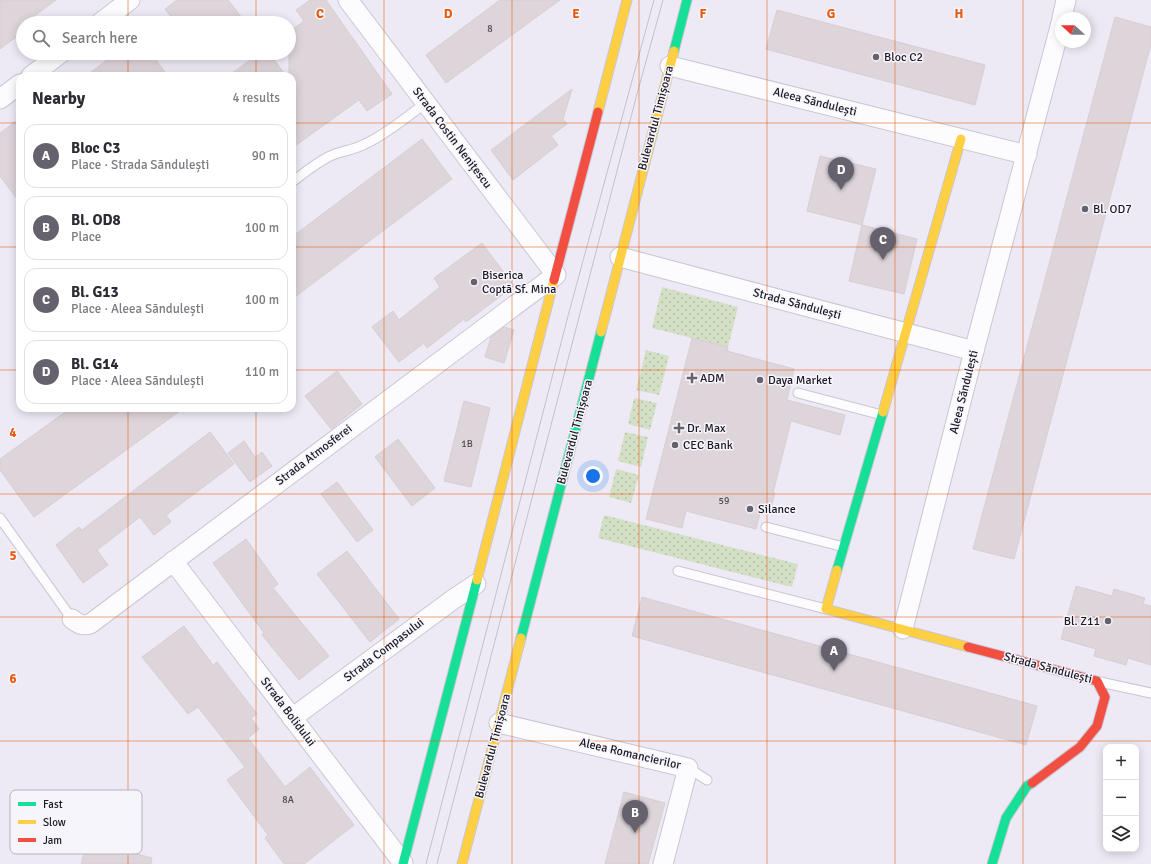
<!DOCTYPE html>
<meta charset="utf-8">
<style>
:root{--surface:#fff;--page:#f2f2f3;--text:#2b2b33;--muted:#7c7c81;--line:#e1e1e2;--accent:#65626e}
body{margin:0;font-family:Signika,sans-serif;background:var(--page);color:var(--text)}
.controls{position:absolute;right:12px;bottom:12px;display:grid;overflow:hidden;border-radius:8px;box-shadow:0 2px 10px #0003}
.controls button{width:36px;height:36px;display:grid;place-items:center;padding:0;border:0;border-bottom:1px solid var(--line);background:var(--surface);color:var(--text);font:20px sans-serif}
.compass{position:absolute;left:1055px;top:12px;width:36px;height:36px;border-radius:50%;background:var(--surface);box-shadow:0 2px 10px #0003;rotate:291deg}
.you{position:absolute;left:593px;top:476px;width:14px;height:14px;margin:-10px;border:3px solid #fff;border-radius:50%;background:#1a73e8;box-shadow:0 0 0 6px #1a73e833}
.badge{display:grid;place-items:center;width:26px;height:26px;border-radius:50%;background:var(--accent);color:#fff;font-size:13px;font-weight:700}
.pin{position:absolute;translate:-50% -33px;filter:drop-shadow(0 1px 2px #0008)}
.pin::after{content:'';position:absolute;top:21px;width:14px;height:12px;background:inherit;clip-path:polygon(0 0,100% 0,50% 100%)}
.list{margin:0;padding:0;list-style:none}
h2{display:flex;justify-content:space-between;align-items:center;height:52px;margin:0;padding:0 16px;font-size:17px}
h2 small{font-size:13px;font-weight:400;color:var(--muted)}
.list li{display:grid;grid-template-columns:26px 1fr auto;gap:12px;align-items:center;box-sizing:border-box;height:64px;margin:0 8px 8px;padding:0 8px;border:1px solid var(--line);border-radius:12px}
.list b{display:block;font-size:15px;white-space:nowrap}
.list p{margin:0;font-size:13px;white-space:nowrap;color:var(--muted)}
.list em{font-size:13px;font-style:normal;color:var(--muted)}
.icon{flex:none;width:22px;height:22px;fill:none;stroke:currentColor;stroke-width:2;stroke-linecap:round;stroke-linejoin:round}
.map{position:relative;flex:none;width:1151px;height:864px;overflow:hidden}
.search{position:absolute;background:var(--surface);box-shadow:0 2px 10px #0003;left:16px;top:16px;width:280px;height:44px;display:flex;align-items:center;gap:10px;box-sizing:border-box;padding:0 14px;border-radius:22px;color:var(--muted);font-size:15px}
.panel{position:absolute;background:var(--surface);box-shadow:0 2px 10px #0003;left:16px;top:72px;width:280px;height:340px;border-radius:12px}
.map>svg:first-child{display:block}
.green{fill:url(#green-dots)}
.building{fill:#ded5da;stroke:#d7ced3}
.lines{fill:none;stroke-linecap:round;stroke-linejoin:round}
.lane-casing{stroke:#c9c7d3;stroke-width:11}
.street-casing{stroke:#c9c7d3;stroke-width:21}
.fast-casing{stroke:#c9c7d3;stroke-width:11}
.slow-casing{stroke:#c9c7d3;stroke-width:11}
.jam-casing{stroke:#c9c7d3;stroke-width:11}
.lane{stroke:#fcfcfe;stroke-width:9}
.street{stroke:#fcfcfe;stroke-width:19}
.fast{stroke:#16e098;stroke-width:9}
.slow{stroke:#ffcf43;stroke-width:9}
.jam{stroke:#f24e42;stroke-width:9}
.tram{stroke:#c2c2c6;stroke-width:1}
.grid{fill:none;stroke:#e8590c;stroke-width:1;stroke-opacity:0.55}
.poi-dot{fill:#65626e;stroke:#f7f5fc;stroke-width:1.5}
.labels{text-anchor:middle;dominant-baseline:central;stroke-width:3;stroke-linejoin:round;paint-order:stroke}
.number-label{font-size:10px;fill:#4e4a54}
.poi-label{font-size:12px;fill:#1c1925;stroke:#f7f5fc;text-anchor:start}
.street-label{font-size:12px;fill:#1c1925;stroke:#f7f5fc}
.key{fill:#f7f5fc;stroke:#b5b3bc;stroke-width:1}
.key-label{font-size:11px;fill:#1c1925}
.grid-label{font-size:13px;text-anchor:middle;font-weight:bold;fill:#e8590c;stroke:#f7f5fc;stroke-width:3;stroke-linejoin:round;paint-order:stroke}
</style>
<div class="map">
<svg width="1151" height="864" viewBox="0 0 1151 864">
<defs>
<pattern id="green-dots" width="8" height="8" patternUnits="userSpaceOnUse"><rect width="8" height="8" fill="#d4e0c6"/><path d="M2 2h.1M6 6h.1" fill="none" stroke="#b5c0aa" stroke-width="1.8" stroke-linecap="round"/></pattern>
</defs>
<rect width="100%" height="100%" fill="#edeaf6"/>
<g class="green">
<path d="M 662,287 L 738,307 L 728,347 L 652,328 Z"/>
<path d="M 646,350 L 669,356 L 659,395 L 636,390 Z"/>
<path d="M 634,398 L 657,403 L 650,430 L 628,424 Z"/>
<path d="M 625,432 L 648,437 L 641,467 L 618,461 Z"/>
<path d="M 616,469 L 639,475 L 631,503 L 609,497 Z"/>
<path d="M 604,515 L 798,564 L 792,587 L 598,538 Z"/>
</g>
<g class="building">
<path d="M 0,0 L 56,0 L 25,23 L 23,23 L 23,32 L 0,49 Z"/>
<path d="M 177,0 L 228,0 L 246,23 L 176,23 L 165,9 Z"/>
<path d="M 310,0 L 326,0 L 392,94 L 367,111 L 359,100 L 292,148 L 292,76 L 289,76 L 289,32 L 304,21 L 296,10 Z"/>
<path d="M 500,0 L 560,0 L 446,83 L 426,55 Z"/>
<path d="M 777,10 L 985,65 L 975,105 L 766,49 Z"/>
<path d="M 1115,17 L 1151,27 L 1151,44 L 1014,559 L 973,549 Z"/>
<path d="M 116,53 L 151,53 L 168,76 L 86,76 Z"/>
<path d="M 260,53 L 269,53 L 286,76 L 228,76 Z"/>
<path d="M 572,89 L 563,119 L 567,124 L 551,136 L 558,145 L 513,180 L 491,150 Z"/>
<path d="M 20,118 L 20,203 L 0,176 L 0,133 Z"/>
<path d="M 422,139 L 452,179 L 292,299 L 292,237 Z"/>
<path d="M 820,156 L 876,169 L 862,225 L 807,211 Z"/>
<path d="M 862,225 L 917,239 L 904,294 L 849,281 Z"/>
<path d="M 482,243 L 514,286 L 466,322 L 464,319 L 427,348 L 424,343 L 399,362 L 372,327 L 393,311 L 399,320 L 440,287 L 434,278 Z"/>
<path d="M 504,327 L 514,330 L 504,363 L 485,357 L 491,337 Z"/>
<path d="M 692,338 L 728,347 L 727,351 L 794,369 L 787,400 L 845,415 L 840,435 L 791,421 L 773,493 L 775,493 L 770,512 L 761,510 L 756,529 L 686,511 L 682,528 L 646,519 Z"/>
<path d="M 337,371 L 362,404 L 331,429 L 305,396 Z"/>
<path d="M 464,401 L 490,408 L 471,487 L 444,481 Z"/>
<path d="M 71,408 L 184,408 L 34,517 L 0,470 L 0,459 Z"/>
<path d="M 210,432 L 234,464 L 166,515 L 171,522 L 154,535 L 140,517 L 97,550 L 108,565 L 83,583 L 56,545 L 79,527 L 82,530 Z"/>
<path d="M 398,439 L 435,488 L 412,506 L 375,457 Z"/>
<path d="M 244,441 L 255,457 L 262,452 L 272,466 L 250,482 L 228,453 Z"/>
<path d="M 337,482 L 373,530 L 357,542 L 321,494 Z"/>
<path d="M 246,539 L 278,584 L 273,588 L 329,656 L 299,680 L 262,635 L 264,633 L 213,563 Z"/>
<path d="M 347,551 L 399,619 L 370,642 L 317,574 Z"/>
<path d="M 1076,586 L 1112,596 L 1114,589 L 1145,598 L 1143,604 L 1151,606 L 1151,665 L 1128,658 L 1126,665 L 1094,656 L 1096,649 L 1061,639 Z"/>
<path d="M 642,597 L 1037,706 L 1026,745 L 632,636 Z"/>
<path d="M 184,626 L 213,665 L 217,662 L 257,714 L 251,718 L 259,729 L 248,738 L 285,787 L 310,767 L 354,825 L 304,864 L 284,864 L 265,838 L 268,835 L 227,780 L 245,767 L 198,707 L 188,714 L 142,657 Z"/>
<path d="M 624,792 L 665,803 L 648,864 L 605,864 Z"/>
<path d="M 87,841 L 152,858 L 151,864 L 81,864 Z"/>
</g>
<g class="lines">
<defs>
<g id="lane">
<path d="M 292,182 C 304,173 316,163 330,156 C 341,151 354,150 365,144 C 387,134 406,117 426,103"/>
<path d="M 798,393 L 882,415"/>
<path d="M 0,518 L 72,619"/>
<path d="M 766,527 L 844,547"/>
<path d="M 678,571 L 826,609"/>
<path d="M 1100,682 L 1151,693"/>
<path d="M 688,768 L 707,780"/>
</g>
<g id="street">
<path d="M 1062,18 L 1066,0"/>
<path d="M 100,23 L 130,0"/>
<path d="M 670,66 L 1027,155"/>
<path d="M 31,76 L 61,53"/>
<path d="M 0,99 L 20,84"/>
<path d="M 620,257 L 974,351"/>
<path d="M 173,561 L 403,863"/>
<path d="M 72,619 C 78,624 82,626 90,624 L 518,303 L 556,275 L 348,0"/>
<path d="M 903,629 L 974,351 L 1061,23"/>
<path d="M 292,718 L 455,598 L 476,584"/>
<path d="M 499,723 L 688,768 L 663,864"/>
</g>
<g id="fast">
<path d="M 674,51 L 687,0"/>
<path d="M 837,570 L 883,412"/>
<path d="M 521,638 L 601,332"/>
<path d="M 403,864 L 477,580"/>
<path d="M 992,864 L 1006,818 L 1027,786 L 1032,783"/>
</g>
<g id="slow">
<path d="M 598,112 L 627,0"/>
<path d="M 601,332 L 674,51"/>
<path d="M 883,412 L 961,139"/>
<path d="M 837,570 L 826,609 L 968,647"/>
<path d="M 477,580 L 554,280"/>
<path d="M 462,864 L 521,638"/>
</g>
<g id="jam">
<path d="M 554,280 L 598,112"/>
<path d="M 968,647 L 1097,681 L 1105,697 L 1097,726 L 1080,747 L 1032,783"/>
</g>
</defs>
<use href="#lane" class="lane-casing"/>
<use href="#street" class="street-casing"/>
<use href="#fast" class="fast-casing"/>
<use href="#slow" class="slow-casing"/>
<use href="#jam" class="jam-casing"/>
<use href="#lane" class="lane"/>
<use href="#street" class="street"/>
<use href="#fast" class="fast"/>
<use href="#slow" class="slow"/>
<use href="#jam" class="jam"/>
<g class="tram">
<path d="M 426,864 L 568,316 L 654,0"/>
<path d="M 437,864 L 637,94 L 663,0"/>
</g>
</g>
<path class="grid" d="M 128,0 L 128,23M 256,0 L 256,23M 384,0 L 384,864M 512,0 L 512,864M 639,0 L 639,864M 767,0 L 767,864M 895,0 L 895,864M 1023,0 L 1023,864M 128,53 L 128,76M 256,53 L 256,76M 0,123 L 20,123M 292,123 L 1151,123M 0,247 L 20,247M 292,247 L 1151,247M 0,370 L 20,370M 292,370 L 1151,370M 128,408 L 128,864M 256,408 L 256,864M 0,494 L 1151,494M 0,617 L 1151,617M 0,741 L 1151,741"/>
<g class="poi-dot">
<circle cx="876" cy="57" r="4"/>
<circle cx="1085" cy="209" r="4"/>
<circle cx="474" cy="282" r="4"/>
<path d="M690 372h4v4h4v4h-4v4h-4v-4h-4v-4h4z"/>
<circle cx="760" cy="380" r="4"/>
<path d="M677 422h4v4h4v4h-4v4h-4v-4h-4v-4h4z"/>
<circle cx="675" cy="445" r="4"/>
<circle cx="750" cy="509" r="4"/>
<circle cx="1108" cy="621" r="4"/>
</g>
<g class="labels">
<g class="number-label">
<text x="490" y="29">8</text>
<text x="467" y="444">1B</text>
<text x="724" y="501">59</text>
<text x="288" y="800">8A</text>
</g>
<g class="poi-label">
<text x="884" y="57">Bloc C2</text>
<text x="1093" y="209">Bl. OD7</text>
<text x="482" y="275">Biserica<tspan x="482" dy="14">Coptă Sf. Mina</tspan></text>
<text x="700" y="378">ADM</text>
<text x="768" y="380">Daya Market</text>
<text x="687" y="428">Dr. Max</text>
<text x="683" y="445">CEC Bank</text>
<text x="758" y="509">Silance</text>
<text x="1100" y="621" text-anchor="end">Bl. Z11</text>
</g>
<g class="street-label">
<text transform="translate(815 102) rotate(14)">Aleea Săndulești</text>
<text transform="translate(656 118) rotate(-75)">Bulevardul Timișoara</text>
<text transform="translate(452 138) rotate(53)">Strada Costin Nenițescu</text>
<text transform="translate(797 304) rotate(15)">Strada Săndulești</text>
<text transform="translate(964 392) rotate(-76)">Aleea Săndulești</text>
<text transform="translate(575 432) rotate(-75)">Bulevardul Timișoara</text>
<text transform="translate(314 455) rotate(-37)">Strada Atmosferei</text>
<text transform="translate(384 650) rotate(-37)">Strada Compasului</text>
<text transform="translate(1048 668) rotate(15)">Strada Săndulești</text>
<text transform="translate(288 712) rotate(53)">Strada Bolidului</text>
<text transform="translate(493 746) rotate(-75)">Bulevardul Timișoara</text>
<text transform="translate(630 754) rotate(13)">Aleea Romancierilor</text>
</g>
</g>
<rect x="10" y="790" width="132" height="64" rx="6" class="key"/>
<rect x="18" y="802" width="18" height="4" fill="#16e098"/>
<rect x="18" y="820" width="18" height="4" fill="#ffcf43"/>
<rect x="18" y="838" width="18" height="4" fill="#f24e42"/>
<g class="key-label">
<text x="43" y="808">Fast</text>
<text x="43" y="826">Slow</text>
<text x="43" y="844">Jam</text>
</g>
<g class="grid-label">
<text x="320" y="18">C</text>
<text x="448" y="18">D</text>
<text x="576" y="18">E</text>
<text x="703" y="18">F</text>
<text x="831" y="18">G</text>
<text x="959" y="18">H</text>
<text x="13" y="437">4</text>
<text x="13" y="560">5</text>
<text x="13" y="683">6</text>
</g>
</svg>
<div class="controls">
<button>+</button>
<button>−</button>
<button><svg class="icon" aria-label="layers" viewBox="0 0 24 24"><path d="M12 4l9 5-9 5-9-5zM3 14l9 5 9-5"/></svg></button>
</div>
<svg class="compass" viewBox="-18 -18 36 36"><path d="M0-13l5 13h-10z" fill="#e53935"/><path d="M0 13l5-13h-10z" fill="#7c7c81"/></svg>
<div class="you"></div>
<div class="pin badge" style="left:834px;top:671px">A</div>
<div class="pin badge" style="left:635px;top:833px">B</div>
<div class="pin badge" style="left:883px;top:260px">C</div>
<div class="pin badge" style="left:841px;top:190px">D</div>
<div class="search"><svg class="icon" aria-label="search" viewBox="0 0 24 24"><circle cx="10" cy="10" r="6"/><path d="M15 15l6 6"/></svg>Search here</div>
<section class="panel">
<h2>Nearby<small>4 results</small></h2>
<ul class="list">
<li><span class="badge">A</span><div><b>Bloc C3</b><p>Place · Strada Săndulești</p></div><em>90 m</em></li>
<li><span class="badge">B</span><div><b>Bl. OD8</b><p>Place</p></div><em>100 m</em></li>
<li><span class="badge">C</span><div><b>Bl. G13</b><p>Place · Aleea Săndulești</p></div><em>100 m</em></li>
<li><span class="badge">D</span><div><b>Bl. G14</b><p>Place · Aleea Săndulești</p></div><em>110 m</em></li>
</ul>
</section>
</div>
